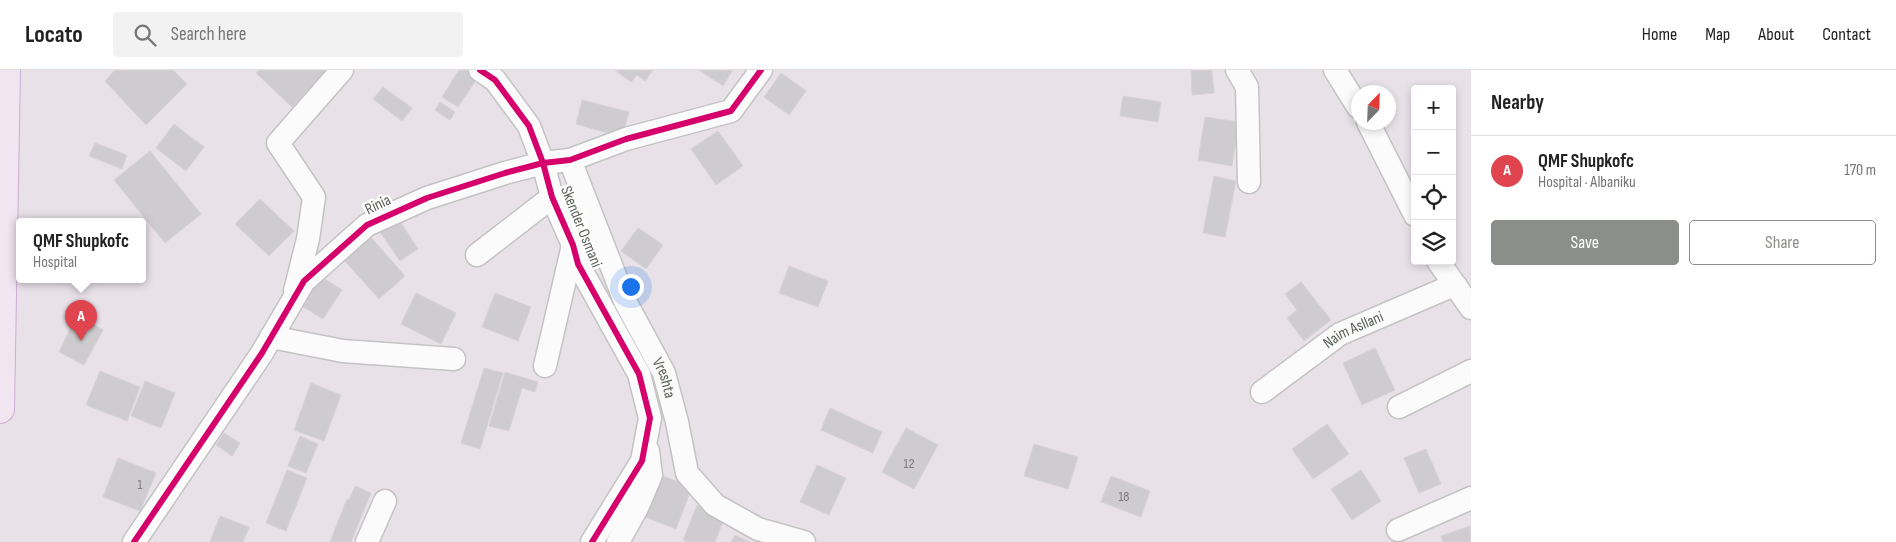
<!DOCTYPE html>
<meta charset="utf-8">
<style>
:root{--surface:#fff;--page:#f2f2f2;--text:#222;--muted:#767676;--line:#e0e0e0;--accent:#8c8e8a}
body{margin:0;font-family:"Sofia Sans Condensed",sans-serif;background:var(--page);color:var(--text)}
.controls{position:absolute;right:15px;top:15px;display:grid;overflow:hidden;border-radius:5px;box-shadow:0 2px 8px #0003}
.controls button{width:45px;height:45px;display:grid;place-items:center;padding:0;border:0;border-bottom:1px solid var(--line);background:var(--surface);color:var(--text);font:25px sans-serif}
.compass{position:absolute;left:1351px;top:15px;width:45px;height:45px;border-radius:50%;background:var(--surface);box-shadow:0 2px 8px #0003;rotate:23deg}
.you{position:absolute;left:630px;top:216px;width:18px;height:18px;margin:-12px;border:4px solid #fff;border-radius:50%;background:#1a73e8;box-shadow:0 0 0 8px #1a73e833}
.badge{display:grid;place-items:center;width:32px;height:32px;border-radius:50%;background:var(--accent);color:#fff;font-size:16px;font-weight:700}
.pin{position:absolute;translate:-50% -41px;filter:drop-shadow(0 1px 2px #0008)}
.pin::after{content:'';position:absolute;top:26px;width:18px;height:15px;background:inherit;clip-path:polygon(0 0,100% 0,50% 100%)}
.popup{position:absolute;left:16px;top:148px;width:130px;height:65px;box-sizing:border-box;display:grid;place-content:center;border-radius:5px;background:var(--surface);filter:drop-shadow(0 1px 4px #0005);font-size:16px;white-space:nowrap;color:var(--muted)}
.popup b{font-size:19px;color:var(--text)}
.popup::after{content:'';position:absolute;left:50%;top:100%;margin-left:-10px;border:10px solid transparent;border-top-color:var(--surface)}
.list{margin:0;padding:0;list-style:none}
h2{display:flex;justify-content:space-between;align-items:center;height:65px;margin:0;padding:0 20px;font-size:21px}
h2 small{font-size:16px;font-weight:400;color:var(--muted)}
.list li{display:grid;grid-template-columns:32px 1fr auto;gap:15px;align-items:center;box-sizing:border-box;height:70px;padding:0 20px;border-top:1px solid var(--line)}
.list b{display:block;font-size:19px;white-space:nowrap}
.list p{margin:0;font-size:16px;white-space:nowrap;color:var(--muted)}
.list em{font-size:16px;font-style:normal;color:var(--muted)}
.actions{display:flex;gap:10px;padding:15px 20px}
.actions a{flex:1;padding:11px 0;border:1px solid var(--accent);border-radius:5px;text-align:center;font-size:18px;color:var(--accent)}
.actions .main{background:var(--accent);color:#fff}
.icon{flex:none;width:28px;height:28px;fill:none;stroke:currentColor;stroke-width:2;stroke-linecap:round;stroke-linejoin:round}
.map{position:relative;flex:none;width:1471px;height:472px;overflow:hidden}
header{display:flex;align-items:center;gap:30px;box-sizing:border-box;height:70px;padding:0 25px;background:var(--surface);border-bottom:1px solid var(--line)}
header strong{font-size:24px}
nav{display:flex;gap:28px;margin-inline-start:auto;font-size:18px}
.search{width:350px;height:45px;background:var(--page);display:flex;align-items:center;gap:12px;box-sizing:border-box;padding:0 18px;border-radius:5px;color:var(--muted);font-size:19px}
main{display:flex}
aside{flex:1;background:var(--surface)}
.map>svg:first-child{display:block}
.building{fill:#cfccd0;stroke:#d7d1d8}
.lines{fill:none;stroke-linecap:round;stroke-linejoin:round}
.street-casing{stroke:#c4c3c3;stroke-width:25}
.primary-casing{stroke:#ccadd3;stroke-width:30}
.street{stroke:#fcfbfc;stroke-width:22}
.primary{stroke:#f0e5f1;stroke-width:28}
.cycleway-casing{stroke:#fff;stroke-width:9}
.cycleway{stroke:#d6006c;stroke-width:6}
.labels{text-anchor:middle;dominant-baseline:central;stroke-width:5;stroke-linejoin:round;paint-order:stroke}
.number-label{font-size:14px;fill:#797d77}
.street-label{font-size:16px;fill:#5b6158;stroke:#fff}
</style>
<header>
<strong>Locato</strong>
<div class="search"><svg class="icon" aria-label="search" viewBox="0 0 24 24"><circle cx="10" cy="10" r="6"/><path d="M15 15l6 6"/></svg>Search here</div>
<nav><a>Home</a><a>Map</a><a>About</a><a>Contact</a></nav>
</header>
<main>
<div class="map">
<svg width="1471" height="472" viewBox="0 0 1471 472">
<rect width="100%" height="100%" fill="#e8e2e8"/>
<g class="building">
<path d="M 115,0 L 173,0 L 187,14 L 146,55 L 105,11 Z"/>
<path d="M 259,0 L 323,0 L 325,2 L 292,37 L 256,3 Z"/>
<path d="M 459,0 L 467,0 L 478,7 L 458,37 L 442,27 Z"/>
<path d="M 615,0 L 653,0 L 645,11 L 637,5 L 631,12 Z"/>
<path d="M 699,0 L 733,0 L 723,16 Z"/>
<path d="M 1191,0 L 1212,0 L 1214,23 L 1192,25 Z"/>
<path d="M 781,3 L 806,21 L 789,45 L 764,27 Z"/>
<path d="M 383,17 L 412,38 L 402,51 L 373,29 Z"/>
<path d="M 1123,26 L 1161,32 L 1158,52 L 1120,46 Z"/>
<path d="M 582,30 L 629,42 L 622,67 L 576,54 Z"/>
<path d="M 440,32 L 455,42 L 450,50 L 435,40 Z"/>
<path d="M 1205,47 L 1239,52 L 1232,96 L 1198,90 Z"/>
<path d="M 174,54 L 204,77 L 186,101 L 156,78 Z"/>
<path d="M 718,61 L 743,96 L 716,115 L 691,79 Z"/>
<path d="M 95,73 L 127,85 L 122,99 L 89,86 Z"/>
<path d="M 150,81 L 201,144 L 165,173 L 114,110 Z"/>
<path d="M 1214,106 L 1236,111 L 1225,167 L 1203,163 Z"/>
<path d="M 260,129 L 294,161 L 269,186 L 235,154 Z"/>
<path d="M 399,150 L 418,179 L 400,191 L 380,162 Z"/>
<path d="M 638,158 L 663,175 L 646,199 L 621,181 Z"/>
<path d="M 370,166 L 405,206 L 379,229 L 344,190 Z"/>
<path d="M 789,196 L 828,211 L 818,237 L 779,223 Z"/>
<path d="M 315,203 L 342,220 L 323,249 L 297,233 Z"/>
<path d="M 1301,212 L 1331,250 L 1304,271 L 1287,248 L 1297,240 L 1285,224 Z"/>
<path d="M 416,223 L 456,243 L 441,274 L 401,254 Z"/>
<path d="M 495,223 L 531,237 L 518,271 L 482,257 Z"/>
<path d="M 77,244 L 103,260 L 84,295 L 59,282 Z"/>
<path d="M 1375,278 L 1395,320 L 1362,335 L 1343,293 Z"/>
<path d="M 484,298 L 503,303 L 480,379 L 461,373 Z"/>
<path d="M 100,301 L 140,317 L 127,351 L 86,335 Z"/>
<path d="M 505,302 L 538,312 L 535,322 L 522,318 L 509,361 L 489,356 Z"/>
<path d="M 145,311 L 175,323 L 161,358 L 131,346 Z"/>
<path d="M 311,313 L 341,325 L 324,371 L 294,360 Z"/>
<path d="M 830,338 L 882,362 L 873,383 L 821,360 Z"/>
<path d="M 1327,354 L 1349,384 L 1313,409 L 1292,379 Z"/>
<path d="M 906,358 L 938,375 L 914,419 L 882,402 Z"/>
<path d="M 224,363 L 240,373 L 232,386 L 216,375 Z"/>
<path d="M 300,366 L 318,374 L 306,403 L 288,396 Z"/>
<path d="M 1034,374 L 1078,387 L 1068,419 L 1024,406 Z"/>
<path d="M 1426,379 L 1441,414 L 1419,423 L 1404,388 Z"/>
<path d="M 118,388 L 156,403 L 140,441 L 103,427 Z"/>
<path d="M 817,395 L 846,408 L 829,445 L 800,432 Z"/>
<path d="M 287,400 L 307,408 L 286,461 L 266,453 Z"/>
<path d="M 1361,400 L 1381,431 L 1352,450 L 1331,419 Z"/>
<path d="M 660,405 L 692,417 L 676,459 L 645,447 Z"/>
<path d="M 1111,406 L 1150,421 L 1141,447 L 1101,432 Z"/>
<path d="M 355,416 L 371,423 L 351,472 L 330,472 L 347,429 L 349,430 Z"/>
<path d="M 697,435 L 725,446 L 715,472 L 688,472 L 683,470 Z"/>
<path d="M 220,446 L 249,457 L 243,472 L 210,472 Z"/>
<path d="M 1470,456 L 1471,472 L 1443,472 L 1441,466 Z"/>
<path d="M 735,465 L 750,472 L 731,472 Z"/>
</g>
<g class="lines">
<defs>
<g id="street">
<path d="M 480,0 L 495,10 L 529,56 L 543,93 L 552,127 L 573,175 L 578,194 L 639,304 L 650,348 L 642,391 L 592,472"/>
<path d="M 1237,0 L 1247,17 L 1249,112"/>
<path d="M 1335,0 L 1358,37"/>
<path d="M 1368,52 L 1415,145"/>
<path id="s1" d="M 570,90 L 625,231 L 664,303 L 677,352 L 687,403 L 715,435 L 758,459 L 804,472"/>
<path d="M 477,185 L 552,127"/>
<path d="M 1438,191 L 1471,238"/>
<path d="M 295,221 L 308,169 L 314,127 L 278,73 L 342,0"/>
<path d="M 271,267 L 343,281 L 454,289"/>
<path d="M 545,296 L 573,175"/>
<path id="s2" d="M 1262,322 L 1340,264 L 1447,218 L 1456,216"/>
<path d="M 1399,337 L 1471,301"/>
<path d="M 1398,460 L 1471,428"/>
<path d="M 134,472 L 262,283 L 304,211 L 367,155 L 427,128 L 505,103 L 543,93 L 570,90 L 626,69 L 731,41 L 761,0"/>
<path d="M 367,472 L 385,431"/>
<path d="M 618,472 L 637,438 L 651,405 L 648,381"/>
</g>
<path id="primary" d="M 0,339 L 6,0"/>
</defs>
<use href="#street" class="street-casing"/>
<use href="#primary" class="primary-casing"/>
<use href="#street" class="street"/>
<use href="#primary" class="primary"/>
<defs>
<g id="cycleway">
<path d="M 480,0 L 495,10 L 529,56 L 543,93 L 552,127 L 573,175 L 578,194 L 639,304 L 650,348 L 642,391 L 592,472"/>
<path d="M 134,472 L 262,283 L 304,211 L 367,155 L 427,128 L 505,103 L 543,93 L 570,90 L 626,69 L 731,41 L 761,0"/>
</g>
</defs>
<use href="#cycleway" class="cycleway-casing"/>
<use href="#cycleway" class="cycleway"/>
</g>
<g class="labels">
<g class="number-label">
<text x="909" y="393">12</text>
<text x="140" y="414">1</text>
<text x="1124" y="426">18</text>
</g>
<g class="street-label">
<text transform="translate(378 135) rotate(-25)">Rinia</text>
<text transform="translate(581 157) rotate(68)">Skender Osmani</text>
<text stroke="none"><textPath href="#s2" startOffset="111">Naim Asllani</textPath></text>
<text stroke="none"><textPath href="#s1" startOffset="238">Vreshta</textPath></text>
</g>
</g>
</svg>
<div class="controls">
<button>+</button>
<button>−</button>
<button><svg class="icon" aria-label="locate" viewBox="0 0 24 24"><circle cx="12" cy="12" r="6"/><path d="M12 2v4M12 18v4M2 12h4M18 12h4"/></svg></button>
<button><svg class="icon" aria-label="layers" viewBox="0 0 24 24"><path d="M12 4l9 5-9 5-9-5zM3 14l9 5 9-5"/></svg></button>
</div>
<svg class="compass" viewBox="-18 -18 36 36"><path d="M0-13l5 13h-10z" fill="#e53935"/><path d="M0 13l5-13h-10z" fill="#767676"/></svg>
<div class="you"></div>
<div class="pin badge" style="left:81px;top:271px;background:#e0444e">A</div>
<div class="popup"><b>QMF Shupkofc</b>Hospital</div>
</div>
<aside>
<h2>Nearby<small></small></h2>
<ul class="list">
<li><span class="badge" style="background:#e0444e">A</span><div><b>QMF Shupkofc</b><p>Hospital · Albaniku</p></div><em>170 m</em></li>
</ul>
<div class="actions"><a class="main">Save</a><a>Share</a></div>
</aside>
</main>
